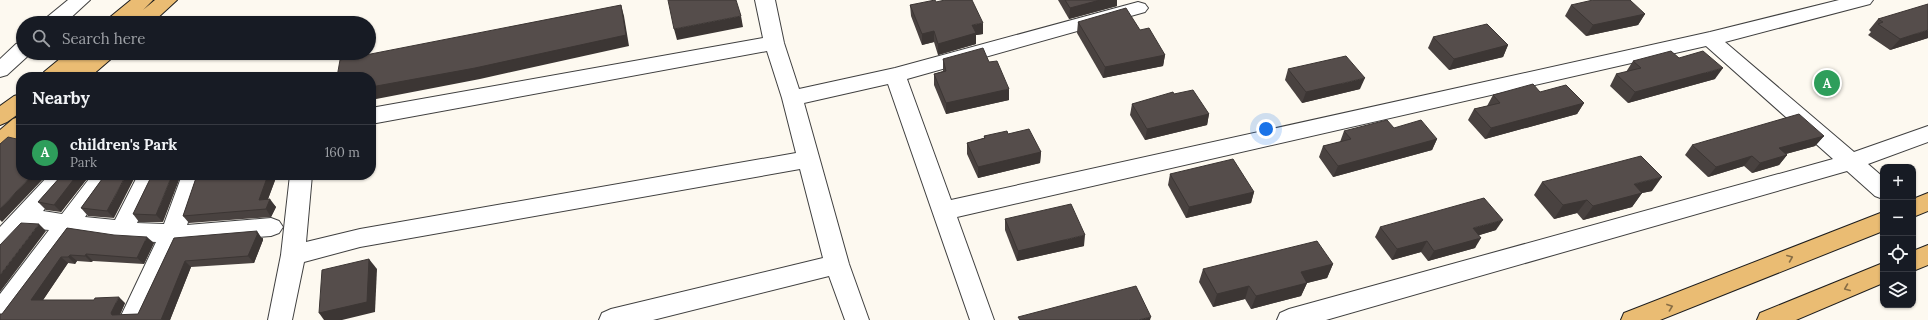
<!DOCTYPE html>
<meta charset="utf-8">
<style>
:root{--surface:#171b24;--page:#20242c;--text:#f1f3f6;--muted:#9ea1a6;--line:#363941;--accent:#d39da9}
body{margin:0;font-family:Lora,serif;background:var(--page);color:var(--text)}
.controls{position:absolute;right:12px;bottom:12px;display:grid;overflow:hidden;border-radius:8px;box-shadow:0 1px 3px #0004}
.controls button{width:36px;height:36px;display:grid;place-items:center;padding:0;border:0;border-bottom:1px solid var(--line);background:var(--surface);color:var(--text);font:20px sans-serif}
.you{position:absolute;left:1266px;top:129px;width:14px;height:14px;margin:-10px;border:3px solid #fff;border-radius:50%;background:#1a73e8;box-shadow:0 0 0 6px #1a73e833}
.badge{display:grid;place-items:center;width:26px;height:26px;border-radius:50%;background:var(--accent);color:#fff;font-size:13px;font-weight:700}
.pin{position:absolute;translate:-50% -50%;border:2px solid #fff;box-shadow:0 1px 4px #0006}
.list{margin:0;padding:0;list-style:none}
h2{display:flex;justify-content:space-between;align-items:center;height:52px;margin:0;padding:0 16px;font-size:17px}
h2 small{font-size:13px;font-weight:400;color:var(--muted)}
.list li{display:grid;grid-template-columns:26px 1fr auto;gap:12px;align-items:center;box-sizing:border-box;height:56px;padding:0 16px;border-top:1px solid var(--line)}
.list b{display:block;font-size:15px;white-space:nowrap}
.list p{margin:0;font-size:13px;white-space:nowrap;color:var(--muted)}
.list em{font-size:13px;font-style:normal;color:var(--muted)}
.icon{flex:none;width:22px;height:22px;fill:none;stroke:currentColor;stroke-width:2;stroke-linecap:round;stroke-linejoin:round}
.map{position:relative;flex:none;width:1928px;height:320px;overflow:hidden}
.search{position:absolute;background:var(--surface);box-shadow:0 1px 3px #0004;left:16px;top:16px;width:360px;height:44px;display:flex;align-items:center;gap:10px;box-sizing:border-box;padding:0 14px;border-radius:22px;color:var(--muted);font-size:15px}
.panel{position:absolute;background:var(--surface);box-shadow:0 1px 3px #0004;left:16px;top:72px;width:360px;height:108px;border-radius:16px}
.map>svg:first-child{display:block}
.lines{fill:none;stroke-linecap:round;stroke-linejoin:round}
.minor-casing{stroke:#404040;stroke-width:2}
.major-casing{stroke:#1e1e1e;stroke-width:2}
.minor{fill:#fff;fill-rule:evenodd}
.major{fill:#eabc73;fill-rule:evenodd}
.wall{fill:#494240}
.shaded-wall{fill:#3c3634}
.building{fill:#554d4b;stroke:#3c3634}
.oneway{stroke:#876d45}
</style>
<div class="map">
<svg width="1928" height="320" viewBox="0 0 1928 320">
<rect width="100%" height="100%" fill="#fdf9f0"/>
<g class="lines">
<defs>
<g id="minor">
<path d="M 68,0 L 90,0 L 65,23 L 43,23 L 46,18 Z"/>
<path d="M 755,0 L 775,0 L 784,43 L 799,89 L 895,68 L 1138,2 L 1145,4 L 1148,8 L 1145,12 L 907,79 L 951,200 L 1710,32 L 1839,0 L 1873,0 L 1870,4 L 1725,42 L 1854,152 L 1928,126 L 1928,142 L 1868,164 L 1883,177 L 1883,199 L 1875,196 L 1847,171 L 1326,320 L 1277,320 L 1280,313 L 1289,309 L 1833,159 L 1706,46 L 957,217 L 994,320 L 970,320 L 888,84 L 804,103 L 849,264 L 869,320 L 845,320 L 829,276 L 653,320 L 599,320 L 602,313 L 611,309 L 823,258 L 800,169 L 360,247 L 304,262 L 292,320 L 268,320 L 281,255 L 290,175 L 312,175 L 306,242 L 360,229 L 796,153 L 782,98 L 767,51 L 371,124 L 371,108 L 763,38 Z"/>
<path d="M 23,42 L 23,53 L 30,54 L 7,75 L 0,77 L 0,59 L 16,44 Z"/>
<path d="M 49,175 L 73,175 L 43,211 L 62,214 L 92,175 L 115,175 L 85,217 L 115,220 L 138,175 L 160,175 L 137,223 L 164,224 L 182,175 L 204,175 L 187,225 L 271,218 L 279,221 L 283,227 L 279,233 L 271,236 L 179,243 L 143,320 L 119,320 L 156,242 L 121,240 L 73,233 L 9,320 L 0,320 L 0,294 L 49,230 L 28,228 L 8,250 L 0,252 L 0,227 Z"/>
</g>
<g id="major">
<path d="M 131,0 L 153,0 L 143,10 L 155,0 L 177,0 L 152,23 L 130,23 L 133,19 L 128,23 L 106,23 L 109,18 Z"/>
<path d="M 67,53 L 90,53 L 88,57 L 92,53 L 115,53 L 112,58 L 90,77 L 67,77 L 69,73 L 64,77 L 41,77 L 44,72 Z"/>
<path d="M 21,94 L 21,112 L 7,122 L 0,125 L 0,106 L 14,96 Z"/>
<path d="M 21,116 L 21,136 L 8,148 L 0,150 L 0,130 L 13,119 Z"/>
<path d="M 1928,193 L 1928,211 L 1913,217 L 1913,199 Z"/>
<path d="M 1883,212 L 1883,231 L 1660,320 L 1621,320 L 1624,313 Z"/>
<path d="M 1928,245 L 1928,265 L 1913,271 L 1913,251 Z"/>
<path d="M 1883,263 L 1883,283 L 1796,320 L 1757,320 L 1760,313 Z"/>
</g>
</defs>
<use href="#minor" class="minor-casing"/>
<use href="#major" class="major-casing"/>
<use href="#minor" class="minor"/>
<use href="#major" class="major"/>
</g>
<g class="wall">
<path d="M 1058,0 L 1117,0 L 1117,6 L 1069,19 Z"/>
<path d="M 936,2 L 983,34 L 976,35 L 976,44 L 938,55 L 934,42 L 922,45 L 911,16 L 910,5 Z"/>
<path d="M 1571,5 L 1645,14 L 1638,25 L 1586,36 L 1565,16 Z"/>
<path d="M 1878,19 L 1928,38 L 1890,50 L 1868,35 L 1871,32 L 1869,30 Z"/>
<path d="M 1078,22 L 1140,30 L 1165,55 L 1163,66 L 1103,78 L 1077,33 Z"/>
<path d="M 1433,37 L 1508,45 L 1503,57 L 1449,70 L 1428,48 Z"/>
<path d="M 1679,58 L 1715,79 L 1628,103 L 1610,86 L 1616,74 L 1626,72 L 1633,61 Z"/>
<path d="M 943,59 L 989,62 L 1009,100 L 946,114 L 934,85 L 934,74 L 943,71 Z"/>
<path d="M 1288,69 L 1360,89 L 1302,103 L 1285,80 Z"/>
<path d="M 1540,92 L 1584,103 L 1577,114 L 1485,139 L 1468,120 L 1474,109 L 1487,106 L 1493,95 Z"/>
<path d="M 1174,94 L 1209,114 L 1207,125 L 1145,140 L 1130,115 L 1132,104 Z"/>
<path d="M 1394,128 L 1437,139 L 1432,150 L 1333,177 L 1319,157 L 1323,146 L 1340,142 L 1344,131 Z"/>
<path d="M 1008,134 L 1041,152 L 1040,163 L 978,178 L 967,154 L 967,143 L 984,138 L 984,136 Z"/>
<path d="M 1824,136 L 1815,146 L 1786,154 L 1787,155 L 1779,165 L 1752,173 L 1744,166 L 1708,177 L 1685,155 L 1692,145 Z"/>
<path d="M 1170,174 L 1254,192 L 1251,203 L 1186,218 L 1168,185 Z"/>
<path d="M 62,175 L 90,175 L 61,212 L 46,210 L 38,202 Z"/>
<path d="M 105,175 L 114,218 L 88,216 L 81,208 Z"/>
<path d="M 152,175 L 163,222 L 139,222 L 133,214 Z"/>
<path d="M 197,175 L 277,175 L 268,199 L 276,207 L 271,217 L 189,223 L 183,216 Z"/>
<path d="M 1542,182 L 1652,191 L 1642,193 L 1632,207 L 1583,220 L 1577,213 L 1554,219 L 1534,195 Z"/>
<path d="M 1005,219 L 1084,246 L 1017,261 L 1005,230 Z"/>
<path d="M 1380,227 L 1496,230 L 1479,235 L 1475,248 L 1428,261 L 1421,252 L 1392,260 L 1375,237 Z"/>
<path d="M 67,228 L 154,243 L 144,264 L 93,261 L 91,262 L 77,261 L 75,264 L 68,263 L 43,300 L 125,303 L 120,315 L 138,314 L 174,238 L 263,238 L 263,240 L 254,263 L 191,267 L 170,320 L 2,314 Z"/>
<path d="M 1333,264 L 1327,278 L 1307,283 L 1301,296 L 1251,309 L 1245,299 L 1213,307 L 1199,282 L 1203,269 Z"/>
</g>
<g class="shaded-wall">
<path d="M 1100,0 L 1117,0 L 1117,6 L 1069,19 L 1070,8 Z"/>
<path d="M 621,5 L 624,16 L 629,46 L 480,79 L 371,100 L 371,87 Z"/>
<path d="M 1645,14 L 1638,25 L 1586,36 L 1593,25 Z"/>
<path d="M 741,16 L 743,27 L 677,40 L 674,29 Z"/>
<path d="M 983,23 L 983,34 L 976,35 L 976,44 L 938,55 L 938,44 L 972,25 Z"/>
<path d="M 1928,30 L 1928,38 L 1890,50 L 1900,39 Z"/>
<path d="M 934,31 L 934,42 L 922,45 L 922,34 Z"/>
<path d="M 1508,45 L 1503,57 L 1449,70 L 1454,59 Z"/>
<path d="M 1165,55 L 1163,66 L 1103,78 L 1105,67 Z"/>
<path d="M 1723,68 L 1715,79 L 1628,103 L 1635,92 Z"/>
<path d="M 1365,78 L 1360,89 L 1302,103 L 1306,92 Z"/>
<path d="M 1009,89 L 1009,100 L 946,114 L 946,103 Z"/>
<path d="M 1584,103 L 1577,114 L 1485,139 L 1491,128 Z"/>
<path d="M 1209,114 L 1207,125 L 1145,140 L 1147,129 Z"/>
<path d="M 1824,136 L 1815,146 L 1771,158 L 1779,148 Z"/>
<path d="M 1437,139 L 1432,150 L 1333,177 L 1338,166 Z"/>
<path d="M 1041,152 L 1040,163 L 978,178 L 978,167 Z"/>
<path d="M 1787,155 L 1779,165 L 1752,173 L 1760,163 Z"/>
<path d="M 1752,156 L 1744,166 L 1708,177 L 1716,167 Z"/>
<path d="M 32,175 L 47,175 L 2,222 L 0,220 L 0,209 Z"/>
<path d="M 77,175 L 90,175 L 61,212 L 54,205 Z"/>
<path d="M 126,175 L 136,175 L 114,218 L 107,211 Z"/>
<path d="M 172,175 L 181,175 L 163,222 L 156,215 Z"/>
<path d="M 268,175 L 277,175 L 265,207 L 259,200 Z"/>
<path d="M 1662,177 L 1652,191 L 1642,193 L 1632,207 L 1583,220 L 1593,206 L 1634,184 Z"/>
<path d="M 1254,192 L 1251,203 L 1186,218 L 1189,207 Z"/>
<path d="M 270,199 L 276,207 L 271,217 L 266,209 Z"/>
<path d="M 1587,200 L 1577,213 L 1554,219 L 1563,205 Z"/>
<path d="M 1503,220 L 1496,230 L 1467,239 L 1473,228 Z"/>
<path d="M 39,224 L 46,231 L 0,292 L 0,275 Z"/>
<path d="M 257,231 L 263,240 L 254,263 L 248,256 Z"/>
<path d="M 1085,235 L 1084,246 L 1017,261 L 1018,251 Z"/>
<path d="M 147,237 L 154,243 L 144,264 L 137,258 Z"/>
<path d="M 1481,238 L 1475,248 L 1428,261 L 1434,251 Z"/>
<path d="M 1427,241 L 1421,252 L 1392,260 L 1397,249 Z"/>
<path d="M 86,254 L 93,261 L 91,262 L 85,256 Z"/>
<path d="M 70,255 L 77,261 L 75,264 L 68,257 Z"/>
<path d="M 61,257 L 68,263 L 39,306 L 31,300 Z"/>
<path d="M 369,259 L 377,269 L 375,312 L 342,320 L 324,320 L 319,313 Z"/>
<path d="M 185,261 L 191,267 L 170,320 L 161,320 Z"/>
<path d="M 1333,264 L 1327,278 L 1307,283 L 1301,296 L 1251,309 L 1256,296 L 1301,272 Z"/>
<path d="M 1249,286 L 1245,299 L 1213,307 L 1217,294 Z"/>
<path d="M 119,297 L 125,303 L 118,319 L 112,315 L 111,313 Z"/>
<path d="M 1151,317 L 1150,320 L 1138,320 Z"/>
</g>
<g class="building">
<path d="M 668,0 L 736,0 L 741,16 L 674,29 Z"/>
<path d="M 935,0 L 936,2 L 945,0 L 972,0 L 983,23 L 972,25 L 976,33 L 938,44 L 934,31 L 922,34 L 910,5 Z"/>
<path d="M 1065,0 L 1100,0 L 1070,8 Z"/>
<path d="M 1593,0 L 1630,0 L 1645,14 L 1593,25 L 1571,5 Z"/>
<path d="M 1928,4 L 1928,30 L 1900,39 L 1878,24 L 1883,22 L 1878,19 Z"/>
<path d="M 621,5 L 626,35 L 475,68 L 371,87 L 371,77 L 337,77 L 340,60 Z"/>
<path d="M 1126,8 L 1140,30 L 1149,28 L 1165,55 L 1105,67 L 1078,22 Z"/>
<path d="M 1487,24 L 1508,45 L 1454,59 L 1433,37 Z"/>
<path d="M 983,48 L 989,62 L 997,61 L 1009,89 L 946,103 L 934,74 L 946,71 L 943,59 Z"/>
<path d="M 1671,51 L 1679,58 L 1703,51 L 1723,68 L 1635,92 L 1616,74 L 1641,68 L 1633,61 Z"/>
<path d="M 1346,56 L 1365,78 L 1306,92 L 1288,69 Z"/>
<path d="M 1533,84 L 1540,92 L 1566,85 L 1584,103 L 1491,128 L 1474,109 L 1500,103 L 1493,95 Z"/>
<path d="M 1193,90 L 1209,114 L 1147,129 L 1132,104 L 1173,92 L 1174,94 Z"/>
<path d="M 1799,114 L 1824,136 L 1779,148 L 1787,155 L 1760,163 L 1752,156 L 1716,167 L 1692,145 Z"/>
<path d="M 1387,120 L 1394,128 L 1421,120 L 1437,139 L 1338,166 L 1323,146 L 1351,139 L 1344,131 Z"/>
<path d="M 1029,129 L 1041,152 L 978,167 L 967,143 L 985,138 L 984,136 L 1007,131 L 1008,134 Z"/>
<path d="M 8,137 L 21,140 L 21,175 L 32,175 L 0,209 L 0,144 Z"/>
<path d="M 1641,156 L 1662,177 L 1634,184 L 1642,193 L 1593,206 L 1587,200 L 1563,205 L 1542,182 Z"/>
<path d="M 1233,159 L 1254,192 L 1189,207 L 1170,174 Z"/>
<path d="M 62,175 L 77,175 L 54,205 L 38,202 Z"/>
<path d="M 105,175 L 126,175 L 107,211 L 81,208 Z"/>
<path d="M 152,175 L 172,175 L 156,215 L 133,214 Z"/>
<path d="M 197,175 L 268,175 L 259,200 L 270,199 L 266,209 L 183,216 Z"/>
<path d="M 1484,198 L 1503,220 L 1473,228 L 1481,238 L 1434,251 L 1427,241 L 1397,249 L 1380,227 Z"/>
<path d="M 1071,204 L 1085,235 L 1018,251 L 1005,219 Z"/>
<path d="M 21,223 L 39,224 L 0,275 L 0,245 Z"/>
<path d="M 67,228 L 114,235 L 147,237 L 137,258 L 86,254 L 85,256 L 70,255 L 68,257 L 61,257 L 31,300 L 94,300 L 95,298 L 119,297 L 111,313 L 112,315 L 138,314 L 174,238 L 257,231 L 256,233 L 258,233 L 248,256 L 185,261 L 161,320 L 0,320 L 0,314 L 2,314 Z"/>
<path d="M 1317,241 L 1333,264 L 1301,272 L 1307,283 L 1256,296 L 1249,286 L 1217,294 L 1203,269 Z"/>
<path d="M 369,259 L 367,302 L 319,313 L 322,270 Z"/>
<path d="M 1136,286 L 1151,317 L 1138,320 L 1020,320 L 1018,317 Z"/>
</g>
<defs><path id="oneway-chevron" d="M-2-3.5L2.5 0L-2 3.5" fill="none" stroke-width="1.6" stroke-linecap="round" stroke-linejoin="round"/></defs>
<g class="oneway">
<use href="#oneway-chevron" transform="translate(1790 258) rotate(-22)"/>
<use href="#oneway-chevron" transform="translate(1847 288) rotate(158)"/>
<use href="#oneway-chevron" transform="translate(1670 307) rotate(-20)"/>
</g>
</svg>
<div class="controls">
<button>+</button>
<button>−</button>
<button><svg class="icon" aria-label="locate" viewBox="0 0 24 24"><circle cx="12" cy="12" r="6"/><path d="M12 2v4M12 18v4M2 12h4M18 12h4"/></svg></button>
<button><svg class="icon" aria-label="layers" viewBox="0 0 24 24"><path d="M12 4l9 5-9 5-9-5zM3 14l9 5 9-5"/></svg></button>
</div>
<div class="you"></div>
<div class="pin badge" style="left:1827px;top:83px;background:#2e9e5b">A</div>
<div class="search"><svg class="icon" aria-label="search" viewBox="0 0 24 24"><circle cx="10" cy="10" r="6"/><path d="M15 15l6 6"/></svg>Search here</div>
<section class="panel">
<h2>Nearby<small></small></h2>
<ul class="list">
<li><span class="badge" style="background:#2e9e5b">A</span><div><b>children's Park</b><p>Park</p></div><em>160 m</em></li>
</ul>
</section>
</div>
